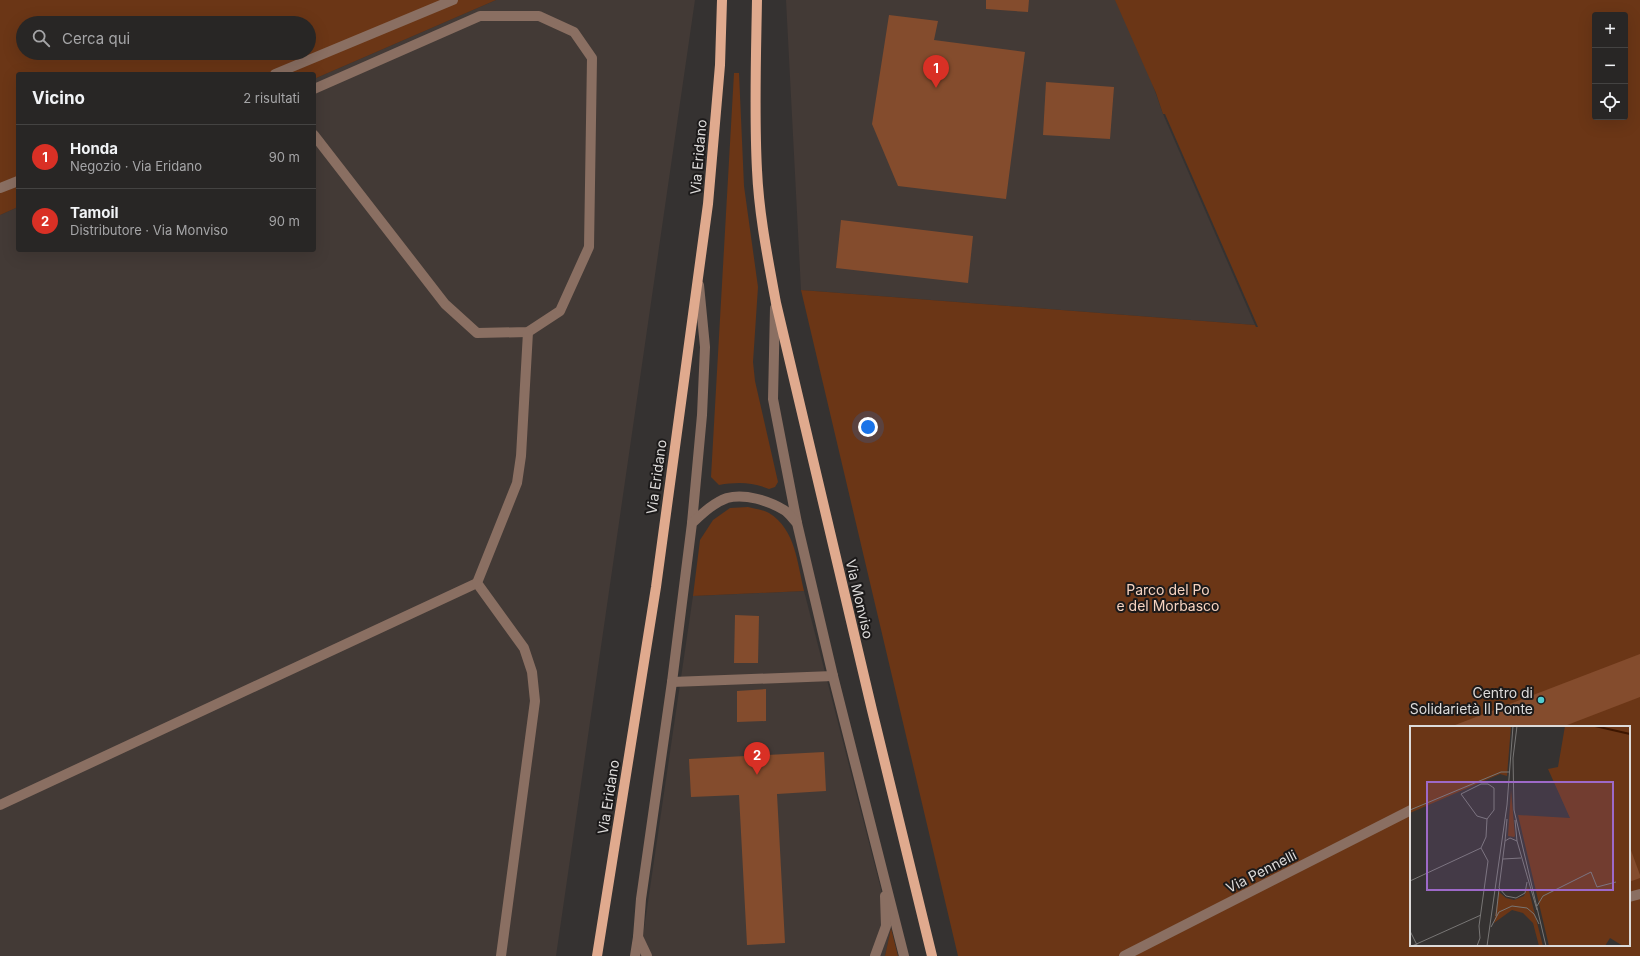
<!DOCTYPE html>
<html lang="it">
<meta charset="utf-8">
<style>
:root{--surface:#282625;--page:#343232;--text:#f1f3f6;--muted:#a5a5a7;--line:#444342;--accent:#d93025}
body{margin:0;font-family:Inter,sans-serif;background:var(--page);color:var(--text)}
.controls{position:absolute;right:12px;top:12px;display:grid;overflow:hidden;border-radius:4px;box-shadow:0 4px 16px #0002}
.controls button{width:36px;height:36px;display:grid;place-items:center;padding:0;border:0;border-bottom:1px solid var(--line);background:var(--surface);color:var(--text);font:20px sans-serif}
.you{position:absolute;left:868px;top:427px;width:14px;height:14px;margin:-10px;border:3px solid #fff;border-radius:50%;background:#1a73e8;box-shadow:0 0 0 6px #1a73e833}
.badge{display:grid;place-items:center;width:26px;height:26px;border-radius:50%;background:var(--accent);color:#fff;font-size:13px;font-weight:700}
.pin{position:absolute;translate:-50% -33px;filter:drop-shadow(0 1px 2px #0008)}
.pin::after{content:'';position:absolute;top:21px;width:14px;height:12px;background:inherit;clip-path:polygon(0 0,100% 0,50% 100%)}
.list{margin:0;padding:0;list-style:none}
h2{display:flex;justify-content:space-between;align-items:center;height:52px;margin:0;padding:0 16px;font-size:17px}
h2 small{font-size:13px;font-weight:400;color:var(--muted)}
.list li{display:grid;grid-template-columns:26px 1fr auto;gap:12px;align-items:center;box-sizing:border-box;height:64px;padding:0 16px;border-top:1px solid var(--line)}
.list b{display:block;font-size:15px;white-space:nowrap}
.list p{margin:0;font-size:13px;white-space:nowrap;color:var(--muted)}
.list em{font-size:13px;font-style:normal;color:var(--muted)}
.icon{flex:none;width:22px;height:22px;fill:none;stroke:currentColor;stroke-width:2;stroke-linecap:round;stroke-linejoin:round}
.map{position:relative;flex:none;width:1640px;height:956px;overflow:hidden}
.search{position:absolute;background:var(--surface);box-shadow:0 4px 16px #0002;left:16px;top:16px;width:300px;height:44px;display:flex;align-items:center;gap:10px;box-sizing:border-box;padding:0 14px;border-radius:22px;color:var(--muted);font-size:15px}
.panel{position:absolute;background:var(--surface);box-shadow:0 4px 16px #0002;left:16px;top:72px;width:300px;height:180px;border-radius:4px}
.map>svg:first-child{display:block}
.built{fill:#433a36}
.green{fill:#6b3616;fill-rule:evenodd}
.building{fill:#844c2d}
.lines{fill:none;stroke-linecap:round;stroke-linejoin:round}
.minor{stroke:#8a6f62;stroke-width:10}
.major{stroke:#e0aa8e;stroke-width:10}
.poi-dot{fill:#51ccd1;stroke:#1c1a1a;stroke-width:1.5}
.labels{text-anchor:middle;dominant-baseline:central;stroke-width:4;stroke-linejoin:round;paint-order:stroke}
.street-label{font-size:14px;fill:#dddbda;stroke:#1c1a1a}
.park-label{font-size:14px;fill:#f6d3c0;stroke:#1c1a1a}
.poi-label{font-size:14px;fill:#dddbda;stroke:#1c1a1a;text-anchor:end}
.inset-river{fill:none;stroke:#3d1600;stroke-width:2}
.inset-road{fill:none;stroke:#787675;stroke-width:1}
.view{fill:#9d69c8;fill-opacity:0.15;stroke:#9d69c8;stroke-width:2}
.inset-edge{fill:none;stroke:#dddbda;stroke-width:2}
</style>
<div class="map">
<svg width="1640" height="956" viewBox="0 0 1640 956">
<rect width="100%" height="100%" fill="#353231"/>
<g class="built">
<path d="M 496,0 L 695,0 L 556,956 L 0,956 L 0,215 L 18,207 L 18,250 L 314,250 L 314,79 Z"/>
<path d="M 786,0 L 1123,0 L 1163,114 L 1255,325 L 801,290 Z"/>
<path d="M 804,591 L 891,928 L 885,956 L 640,956 L 693,596 Z"/>
</g>
<g class="green">
<path d="M 0,0 L 496,0 L 314,79 L 314,74 L 18,74 L 18,207 L 0,215 ZM 23,23 L 309,23 L 309,53 L 23,53 Z"/>
<path d="M 1115,0 L 1640,0 L 1640,956 L 958,956 L 801,290 L 1255,325 L 1256,327 L 1258,327 L 1165,114 L 1163,114 L 1156,93 ZM 1595,15 L 1625,15 L 1625,117 L 1595,117 ZM 1411,727 L 1629,727 L 1629,945 L 1411,945 Z"/>
<path d="M 734,73 L 739,73 L 744,186 L 758,287 L 753,362 L 755,381 L 778,482 L 775,487 L 769,489 C 752,482 737,482 719,485 L 711,477 Z"/>
<path d="M 748,507 C 755,509 764,510 769,513 C 796,530 797,563 804,591 L 693,596 L 700,540 L 713,520 L 730,508 Z"/>
<path d="M 891,928 L 898,956 L 885,956 Z"/>
</g>
<g class="building">
<path d="M 986,0 L 1029,0 L 1028,12 L 986,9 Z"/>
<path d="M 889,15 L 938,21 L 934,40 L 1025,52 L 1006,199 L 898,186 L 872,124 Z"/>
<path d="M 1046,82 L 1114,87 L 1110,139 L 1043,135 Z"/>
<path d="M 841,220 L 973,236 L 968,283 L 836,268 Z"/>
<path d="M 735,615 L 759,616 L 758,663 L 734,663 Z"/>
<path d="M 1640,654 L 1640,697 L 1562,727 L 1450,727 Z"/>
<path d="M 766,689 L 766,721 L 737,722 L 737,691 Z"/>
<path d="M 824,752 L 826,791 L 777,794 L 785,943 L 747,945 L 739,795 L 691,797 L 689,759 Z"/>
<path d="M 1629,845 L 1640,875 L 1640,878 L 1629,882 Z"/>
</g>
<g class="lines">
<g class="minor">
<path d="M 275,74 L 453,0"/>
<path d="M 314,89 L 480,16 L 539,16 L 574,32 L 592,58 L 589,247 L 560,311 L 528,332 L 477,333 L 445,304 L 314,135"/>
<path d="M 0,188 L 18,181"/>
<path d="M 775,308 L 773,399 L 797,523"/>
<path d="M 692,523 L 702,415 L 705,347 L 699,285"/>
<path d="M 672,682 L 833,676"/>
<path d="M 0,805 L 477,583"/>
<path d="M 1629,897 L 1640,894"/>
<path d="M 501,956 L 535,701 L 532,672 L 524,648 L 477,583 L 517,483 L 521,456 L 528,332"/>
<path d="M 635,956 L 638,937"/>
<path d="M 647,956 L 638,937 L 641,899 L 672,682 L 692,523 C 702,514 713,503 727,498 C 745,493 769,501 784,510 C 789,513 793,519 797,523 L 833,676 L 904,956"/>
<path d="M 875,956 L 886,926 L 885,896"/>
<path d="M 1124,956 L 1411,810"/>
</g>
<g class="major">
<path d="M 757,0 C 756,57 754,114 757,170 C 759,215 768,259 776,303 L 872,710 L 932,956"/>
<path d="M 597,956 L 656,587 L 708,204 L 720,65 L 722,0"/>
</g>
</g>
<circle class="poi-dot" cx="1541" cy="700" r="4"/>
<g class="labels">
<g class="street-label">
<text transform="translate(698 157) rotate(-85)">Via Eridano</text>
<text transform="translate(656 477) rotate(-82)">Via Eridano</text>
<text transform="translate(860 599) rotate(77)">Via Monviso</text>
<text transform="translate(608 797) rotate(-81)">Via Eridano</text>
<text transform="translate(1261 871) rotate(-27)">Via Pennelli</text>
</g>
<g class="park-label">
<text x="1168" y="589">Parco del Po<tspan x="1168" dy="16">e del Morbasco</tspan></text>
</g>
<g class="poi-label">
<text x="1533" y="692">Centro di<tspan x="1533" dy="16">Solidarietà Il Ponte</tspan></text>
</g>
</g>
<g transform="translate(1410 726)">
<rect width="220" height="220" fill="#353231"/>
<path d="M 0,0 L 101,0 L 97,50 L 90,48 L 0,87 ZM 155,0 L 220,0 L 220,220 L 213,220 L 200,212 L 195,220 L 139,220 L 108,89 L 160,92 L 138,43 L 148,41 ZM 101,64 L 105,110 L 104,111 L 98,110 ZM 118,161 L 133,220 L 129,220 L 123,197 L 113,187 L 102,184 L 84,197 L 89,166 L 96,172 L 104,174 L 114,170 Z" fill="#6b3616"/>
<path class="inset-river" d="M 185,0 L 220,8"/>
<path class="inset-road" d="M 107,0 L 103,32 L 104,84 L 136,220M 71,58 L 78,58 L 84,62 L 84,84 L 77,93 L 67,90 L 51,68 ZM 0,84 L 91,46 L 99,46M 105,94 L 107,115M 95,115 L 97,93M 93,133 L 111,132M 0,155 L 71,122M 117,156 L 115,167 L 106,172 L 96,170 L 89,162 L 95,115 L 100,112 L 107,115 L 127,184M 127,180 L 133,170 L 181,146 L 187,161 L 206,156M 86,190 L 89,163M 81,201 L 89,186 L 102,180 L 117,182 L 124,188 L 129,198M 0,205 L 7,219M 2,220 L 71,189M 67,220 L 70,212 L 69,200 L 78,135 L 71,122 L 76,111 L 77,93M 77,220 L 97,79 L 103,0"/>
<path class="view" d="M 17,56 L 203,56 L 203,164 L 17,164 Z"/>
<rect width="220" height="220" class="inset-edge"/>
</g>
</svg>
<div class="controls">
<button>+</button>
<button>−</button>
<button><svg class="icon" aria-label="locate" viewBox="0 0 24 24"><circle cx="12" cy="12" r="6"/><path d="M12 2v4M12 18v4M2 12h4M18 12h4"/></svg></button>
</div>
<div class="you"></div>
<div class="pin badge" style="left:936px;top:88px">1</div>
<div class="pin badge" style="left:757px;top:775px">2</div>
<div class="search"><svg class="icon" aria-label="search" viewBox="0 0 24 24"><circle cx="10" cy="10" r="6"/><path d="M15 15l6 6"/></svg>Cerca qui</div>
<section class="panel">
<h2>Vicino<small>2 risultati</small></h2>
<ul class="list">
<li><span class="badge">1</span><div><b>Honda</b><p>Negozio · Via Eridano</p></div><em>90 m</em></li>
<li><span class="badge">2</span><div><b>Tamoil</b><p>Distributore · Via Monviso</p></div><em>90 m</em></li>
</ul>
</section>
</div>
